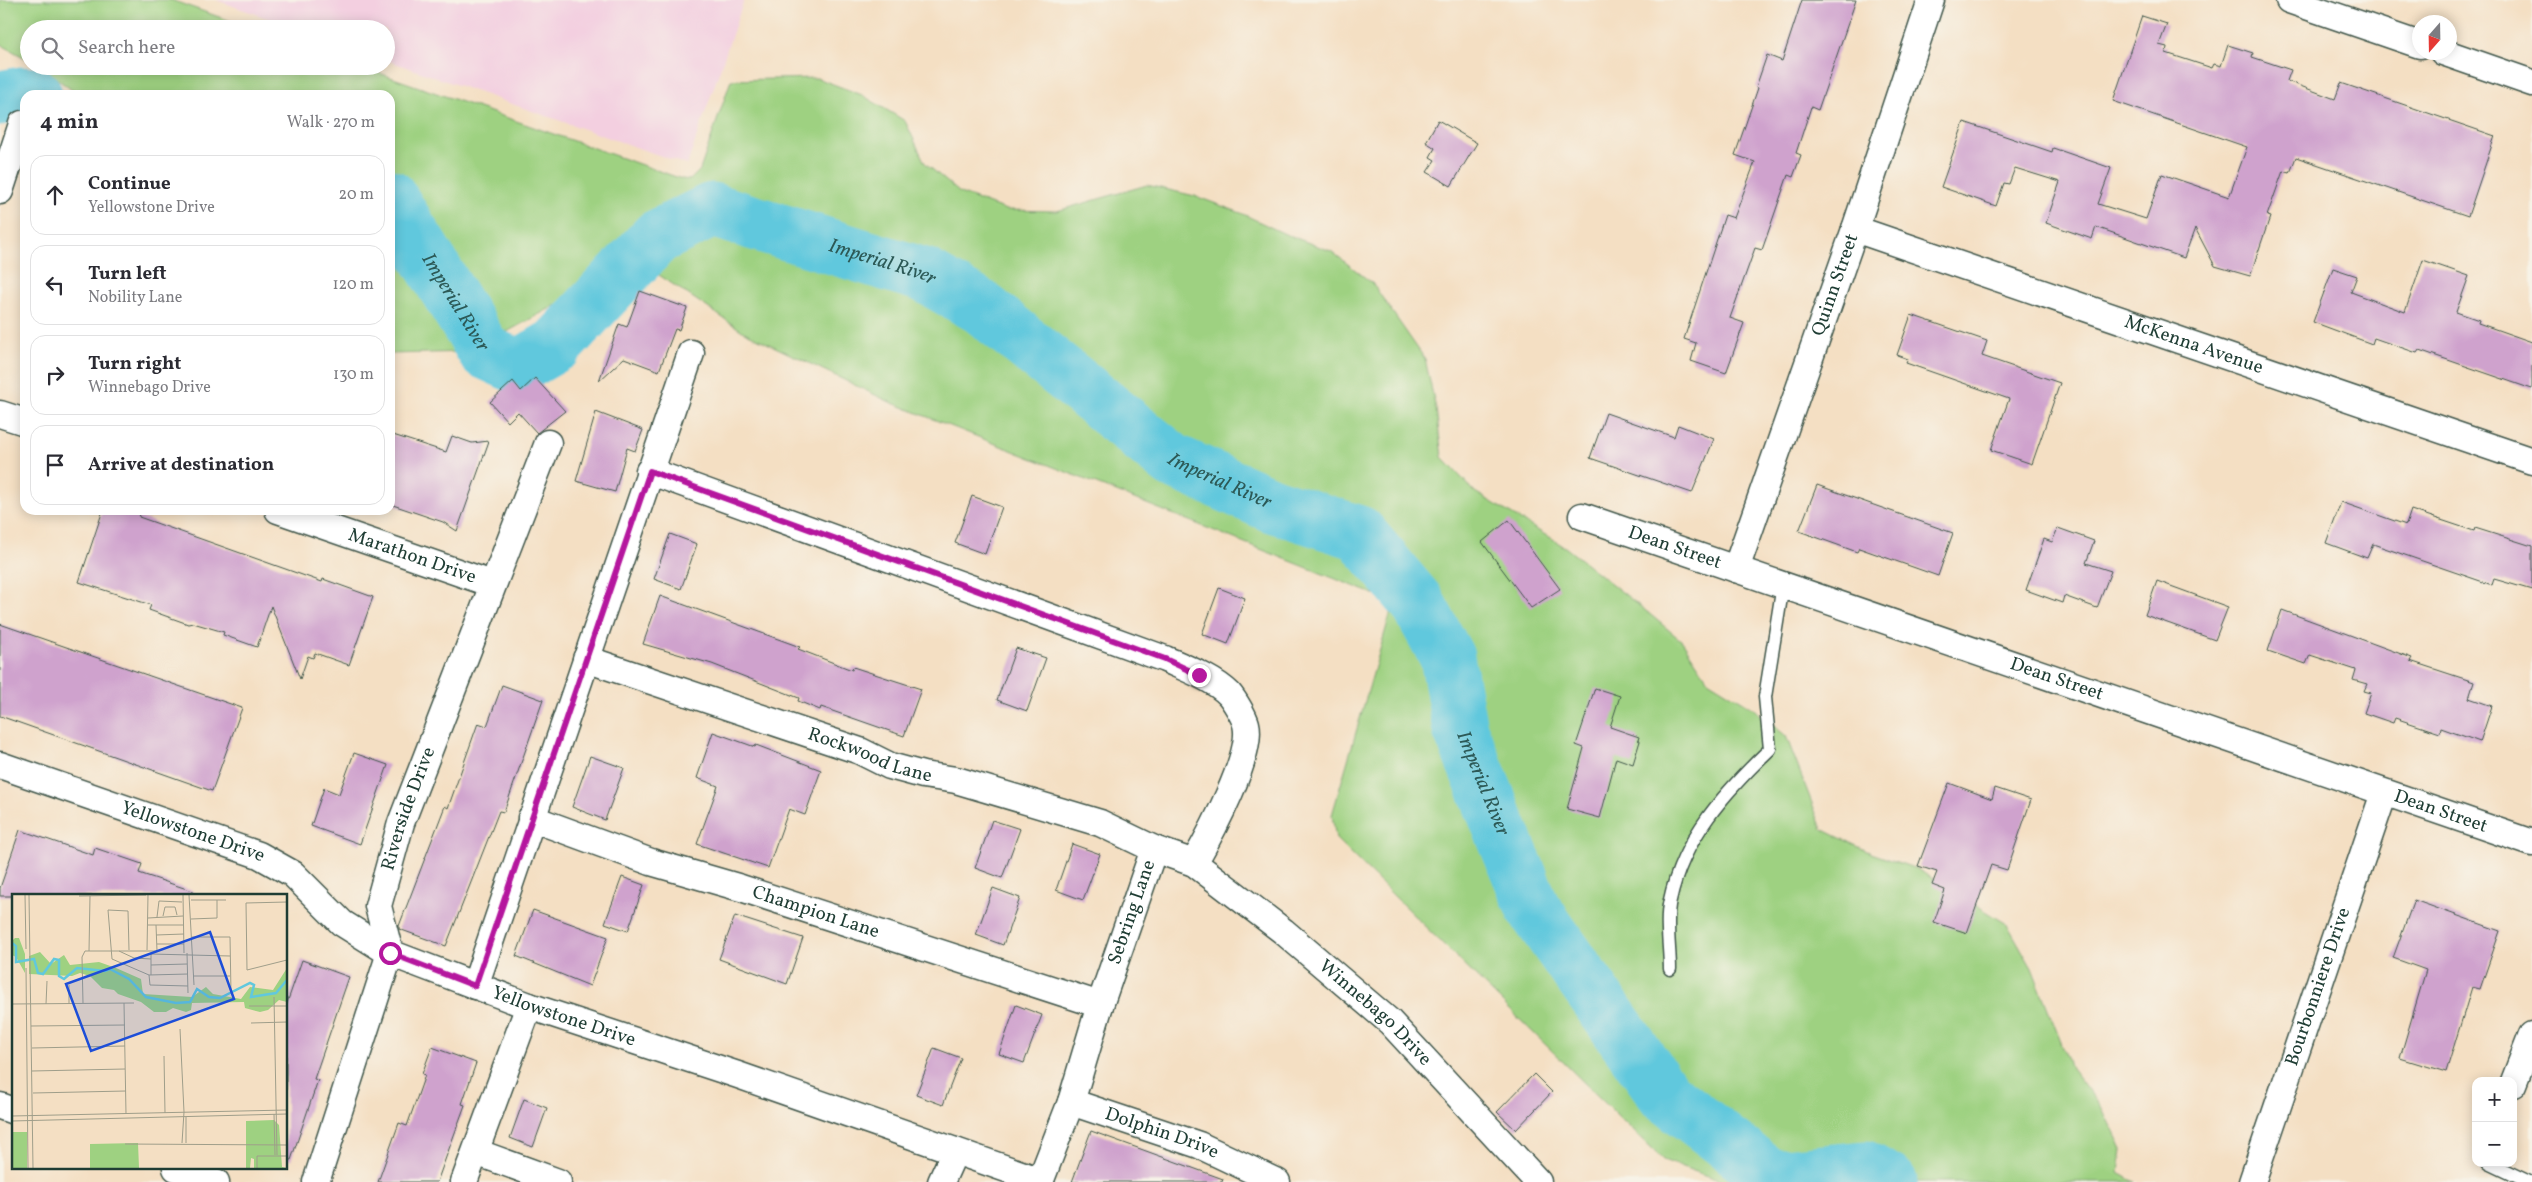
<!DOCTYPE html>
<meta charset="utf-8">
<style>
:root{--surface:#fff;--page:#f2f2f3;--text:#2b2b33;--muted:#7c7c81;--line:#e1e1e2}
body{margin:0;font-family:Vollkorn,serif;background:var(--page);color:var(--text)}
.controls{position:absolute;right:15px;bottom:15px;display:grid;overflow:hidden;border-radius:10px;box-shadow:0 2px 12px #0003}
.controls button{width:45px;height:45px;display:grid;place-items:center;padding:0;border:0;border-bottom:1px solid var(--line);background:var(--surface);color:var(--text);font:25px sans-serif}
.compass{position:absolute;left:2412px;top:15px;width:45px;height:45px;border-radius:50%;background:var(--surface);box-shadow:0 2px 12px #0003;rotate:200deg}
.stop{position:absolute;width:15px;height:15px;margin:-11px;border:4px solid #b5179e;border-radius:50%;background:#fff}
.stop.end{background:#b5179e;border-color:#fff;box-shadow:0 1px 5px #0008}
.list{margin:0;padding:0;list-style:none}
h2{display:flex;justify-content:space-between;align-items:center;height:65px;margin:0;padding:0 20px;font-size:21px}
h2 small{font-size:16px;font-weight:400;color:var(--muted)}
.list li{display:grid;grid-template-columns:32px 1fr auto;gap:15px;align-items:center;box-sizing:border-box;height:80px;margin:0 10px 10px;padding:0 10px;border:1px solid var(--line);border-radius:15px}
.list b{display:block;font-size:19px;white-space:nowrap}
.list p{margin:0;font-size:16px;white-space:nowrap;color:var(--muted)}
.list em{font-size:16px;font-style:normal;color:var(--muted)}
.icon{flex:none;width:28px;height:28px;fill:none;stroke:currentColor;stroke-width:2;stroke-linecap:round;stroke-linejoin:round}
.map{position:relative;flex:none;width:2532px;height:1182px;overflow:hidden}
.search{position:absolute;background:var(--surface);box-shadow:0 2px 12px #0003;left:20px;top:20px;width:375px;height:55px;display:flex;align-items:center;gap:12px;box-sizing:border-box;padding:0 18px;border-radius:28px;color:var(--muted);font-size:19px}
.panel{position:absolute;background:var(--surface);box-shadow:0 2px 12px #0003;left:20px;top:90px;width:375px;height:425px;border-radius:15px}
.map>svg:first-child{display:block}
.built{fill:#f3cfe0}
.green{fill:#9ed181;stroke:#5e875a}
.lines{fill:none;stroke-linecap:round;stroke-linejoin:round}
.river{stroke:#61c8dd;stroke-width:55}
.building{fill:#cfa2cd}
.service-casing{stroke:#3f5549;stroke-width:15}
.minor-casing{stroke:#3f5549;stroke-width:29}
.service{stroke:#fff;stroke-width:12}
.minor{stroke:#fff;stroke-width:26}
.route{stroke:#b5179e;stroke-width:6}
.labels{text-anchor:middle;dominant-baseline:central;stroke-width:4;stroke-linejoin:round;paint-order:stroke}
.street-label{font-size:19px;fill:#1f3d34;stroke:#f7f3e8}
.water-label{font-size:20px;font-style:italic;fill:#2c5956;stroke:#f7f3e8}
.inset-river{fill:none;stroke:#61c8dd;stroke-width:2.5}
.inset-road{fill:none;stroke:#9f9e8a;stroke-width:1}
.view{fill:#1d4ed8;fill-opacity:0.15;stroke:#1d4ed8;stroke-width:2.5}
.inset-edge{fill:none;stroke:#1f3d34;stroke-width:2.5}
</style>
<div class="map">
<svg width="2532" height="1182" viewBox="0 0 2532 1182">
<rect width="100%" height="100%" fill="#f7f3e8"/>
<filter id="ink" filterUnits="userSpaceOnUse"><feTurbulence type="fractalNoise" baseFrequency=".02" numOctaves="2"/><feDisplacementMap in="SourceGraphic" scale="10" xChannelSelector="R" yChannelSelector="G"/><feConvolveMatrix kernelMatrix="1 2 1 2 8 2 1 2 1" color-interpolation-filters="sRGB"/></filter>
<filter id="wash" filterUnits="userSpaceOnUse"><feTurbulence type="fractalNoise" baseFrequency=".0096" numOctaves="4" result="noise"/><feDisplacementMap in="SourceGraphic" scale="20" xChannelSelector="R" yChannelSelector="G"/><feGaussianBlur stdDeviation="1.12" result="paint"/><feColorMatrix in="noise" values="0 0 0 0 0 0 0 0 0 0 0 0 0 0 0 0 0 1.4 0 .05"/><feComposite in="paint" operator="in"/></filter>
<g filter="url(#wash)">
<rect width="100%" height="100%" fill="#f4dfc3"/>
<path class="built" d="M 216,0 L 744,0 L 687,165 L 386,60 L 386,29 L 298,29 Z"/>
<g class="green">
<path d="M 0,0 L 171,0 L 253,29 L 29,29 L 29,60 L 0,44 Z"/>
<path d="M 39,66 L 359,66 L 682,179 L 690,180 L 700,170 L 731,80 L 817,78 L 862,95 L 905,121 L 925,163 L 960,193 L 1006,210 L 1057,211 L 1147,185 L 1195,196 L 1241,213 L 1285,234 L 1331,251 L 1372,283 L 1425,359 L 1436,409 L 1442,457 L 1475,492 L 1565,547 L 1646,611 L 1682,641 L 1708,680 L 1750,706 L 1786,736 L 1822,829 L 1871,853 L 1917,869 L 2007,924 L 2032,968 L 2071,1068 L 2102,1108 L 2122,1150 L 2119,1173 L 2135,1182 L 1724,1182 L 1663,1160 L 1336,839 L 1332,815 L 1390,615 L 1390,606 L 1386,599 L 890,402 L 744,332 L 647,267 L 638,268 L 580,292 L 470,352 L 390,354 L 390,95 L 79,95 Z"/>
</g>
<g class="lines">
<g class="river">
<path d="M 0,98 L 21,94 L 35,95"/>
<path id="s1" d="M 390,197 L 485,352 L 518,367 L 556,345 L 657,237 L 712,210 L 924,275 L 981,307 L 1173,461 L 1272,505 L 1359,533 L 1417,602 L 1447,657 L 1460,729 L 1533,908 L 1665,1095 L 1772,1177 L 1865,1168 L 1890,1182"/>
</g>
</g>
<g id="blocks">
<g class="building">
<path d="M 1802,0 L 1856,0 L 1818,110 L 1811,107 L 1796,153 L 1801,155 L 1793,177 L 1788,175 L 1762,250 L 1755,248 L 1730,318 L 1744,323 L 1726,373 L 1691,361 L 1696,343 L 1684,339 L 1725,215 L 1734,218 L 1755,162 L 1735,155 L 1758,88 L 1756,87 L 1767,55 L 1782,61 Z"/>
<path d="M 2142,16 L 2167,24 L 2159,45 L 2167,47 L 2166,53 L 2212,68 L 2214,64 L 2221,66 L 2228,45 L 2253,53 L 2252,57 L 2291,70 L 2287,81 L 2335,99 L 2341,83 L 2495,136 L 2468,216 L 2296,157 L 2290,173 L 2283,171 L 2267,216 L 2270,217 L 2250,276 L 2215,266 L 2195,228 L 2184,258 L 2096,227 L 2092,239 L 2046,223 L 2060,182 L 2015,168 L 2009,184 L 2004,183 L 1996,206 L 1941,187 L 1964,122 L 2052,152 L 2053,148 L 2111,168 L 2098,204 L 2146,219 L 2162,174 L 2229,197 L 2247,147 L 2113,101 Z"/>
<path d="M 1438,120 L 1477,143 L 1451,186 L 1427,172 L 1435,160 L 1430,157 L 1435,148 L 1426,142 Z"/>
<path d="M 2423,260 L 2469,276 L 2456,312 L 2479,320 L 2478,323 L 2532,342 L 2532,389 L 2419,350 L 2417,353 L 2374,338 L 2372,344 L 2313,322 L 2333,268 L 2357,276 L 2351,292 L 2405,312 Z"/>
<path d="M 640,291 L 687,308 L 679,330 L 675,329 L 659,371 L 624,358 L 599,381 L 619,324 L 627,327 Z"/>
<path d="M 1911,315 L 1987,341 L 1982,356 L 2060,383 L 2032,464 L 1991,450 L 2009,399 L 1906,363 L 1908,359 L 1897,355 Z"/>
<path d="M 535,378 L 565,411 L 537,433 L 518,412 L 508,422 L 490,402 L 513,381 L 521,391 Z"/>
<path d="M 596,412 L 643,430 L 635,451 L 627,448 L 615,492 L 576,481 Z"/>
<path d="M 1606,413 L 1674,437 L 1678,425 L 1714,439 L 1692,493 L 1590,458 Z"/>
<path d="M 390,434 L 446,452 L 452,436 L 472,443 L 489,441 L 457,531 L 443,522 L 390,504 Z"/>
<path d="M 1817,485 L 1953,533 L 1938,576 L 1859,548 L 1857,552 L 1799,531 Z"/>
<path d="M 972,496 L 1002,507 L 985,554 L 955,543 Z"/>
<path d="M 2341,502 L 2406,525 L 2411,510 L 2474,531 L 2475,528 L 2532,546 L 2532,590 L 2494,579 L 2492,585 L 2373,544 L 2367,558 L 2326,543 Z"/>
<path d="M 103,510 L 126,510 L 140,514 L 139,517 L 322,582 L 323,579 L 373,597 L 349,665 L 315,653 L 313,658 L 308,656 L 300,679 L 271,606 L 257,647 L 223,635 L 224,632 L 193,623 L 188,624 L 149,610 L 151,605 L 79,582 Z"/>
<path d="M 1509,520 L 1560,589 L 1531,608 L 1482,542 Z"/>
<path d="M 2058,528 L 2094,541 L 2086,563 L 2111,571 L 2097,608 L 2064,596 L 2062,603 L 2026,590 L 2044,539 L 2052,542 Z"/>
<path d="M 670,534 L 697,544 L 681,589 L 654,579 Z"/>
<path d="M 2157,581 L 2228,607 L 2215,640 L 2145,615 Z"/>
<path d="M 1219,588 L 1245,598 L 1228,644 L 1202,634 Z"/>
<path d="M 660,596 L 800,647 L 798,649 L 852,670 L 853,667 L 921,689 L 904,736 L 821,707 L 820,710 L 798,701 L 799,698 L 712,664 L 643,644 Z"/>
<path d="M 2282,610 L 2412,658 L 2410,661 L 2474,682 L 2469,698 L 2492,706 L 2480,742 L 2441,728 L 2440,733 L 2395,718 L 2393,723 L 2364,713 L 2371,693 L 2364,691 L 2367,684 L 2353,680 L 2356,670 L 2310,655 L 2306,664 L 2268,651 Z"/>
<path d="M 0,624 L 242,708 L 212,791 L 0,716 Z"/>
<path d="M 1016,648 L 1046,658 L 1027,711 L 997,700 Z"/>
<path d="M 502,685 L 543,700 L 504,812 L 499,811 L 446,946 L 399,929 L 399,926 L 445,806 L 448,808 L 478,723 L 487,726 Z"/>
<path d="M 1595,688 L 1620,696 L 1610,727 L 1639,737 L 1638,740 L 1640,741 L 1633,764 L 1616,758 L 1600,818 L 1567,809 L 1584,748 L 1576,745 Z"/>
<path d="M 713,732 L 755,747 L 756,745 L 821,770 L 805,815 L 789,809 L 768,868 L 697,844 L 718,786 L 697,778 Z"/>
<path d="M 354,753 L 388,765 L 360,844 L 311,826 L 324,788 L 339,794 Z"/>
<path d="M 590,756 L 624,768 L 605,820 L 572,807 Z"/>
<path d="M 1949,783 L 1992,799 L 1995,788 L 2031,800 L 2007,870 L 1991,865 L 1967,933 L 1934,922 L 1945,890 L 1932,885 L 1937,872 L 1918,866 Z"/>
<path d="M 992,820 L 1020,829 L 1002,878 L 975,868 Z"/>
<path d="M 20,830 L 93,855 L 95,848 L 142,864 L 139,873 L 193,891 L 192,896 L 0,896 L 0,888 Z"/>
<path d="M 1072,844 L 1100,854 L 1083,900 L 1056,890 Z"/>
<path d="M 622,877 L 644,885 L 628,931 L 605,923 Z"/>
<path d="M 993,888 L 1020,898 L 1003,945 L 976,935 Z"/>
<path d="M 2414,900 L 2500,931 L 2480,989 L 2472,987 L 2446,1072 L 2400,1058 L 2426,970 L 2393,958 Z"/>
<path d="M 533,910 L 608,937 L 590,986 L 516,956 Z"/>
<path d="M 735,916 L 803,938 L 787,984 L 719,959 Z"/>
<path d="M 302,960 L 349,977 L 314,1079 L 318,1080 L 291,1160 L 286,1159 L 286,1006 Z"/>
<path d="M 1016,1005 L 1042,1015 L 1024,1063 L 999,1054 Z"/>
<path d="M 432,1047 L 476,1063 L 462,1104 L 465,1105 L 437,1182 L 378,1182 L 399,1123 L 407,1126 L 425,1075 L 422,1074 Z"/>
<path d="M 934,1048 L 961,1058 L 943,1105 L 916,1095 Z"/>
<path d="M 1534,1074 L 1552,1092 L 1516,1130 L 1497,1112 Z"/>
<path d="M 524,1099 L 547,1108 L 533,1147 L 510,1138 Z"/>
<path d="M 1091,1131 L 1223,1179 L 1222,1182 L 1072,1182 Z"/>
</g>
</g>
</g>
<g filter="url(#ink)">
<use href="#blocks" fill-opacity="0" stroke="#3f5549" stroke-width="1"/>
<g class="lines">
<defs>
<g id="service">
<path d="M 1670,969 C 1670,949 1665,919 1670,900 C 1683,838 1725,792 1770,749 L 1765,697 L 1783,585"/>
<path d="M 2489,1163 L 2529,1182"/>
</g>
<g id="minor">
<path d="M 2289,0 L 2420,45"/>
<path d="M 2443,52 L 2532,83"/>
<path d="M 0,191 L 22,124"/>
<path id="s2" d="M 1855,229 L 2532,461"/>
<path d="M 0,414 L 25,422"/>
<path d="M 649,471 L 1165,659 C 1185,668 1213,678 1229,694 C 1234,700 1244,716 1246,724 C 1254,754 1210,835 1194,863"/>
<path id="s3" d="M 278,510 L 492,584"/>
<path id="s4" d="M 1582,516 L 2532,843"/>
<path id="s5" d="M 1736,569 L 1855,229 L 1931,0"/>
<path id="s6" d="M 586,659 L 860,751 L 890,766 L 923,775 L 956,780 L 1100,823 L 1154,849 L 1194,863 L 1283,931 L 1390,1022 L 1538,1182"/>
<path id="s7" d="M 0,765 L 259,855 L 293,874 L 342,923 L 390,953 L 529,1006 L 738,1075 L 1041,1181"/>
<path id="s8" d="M 531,818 L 651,862 L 741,888 L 1100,1005"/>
<path d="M 475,986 L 691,353"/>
<path d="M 2513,1084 L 2532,1035"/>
<path id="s9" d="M 1071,1102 L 1199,1145 L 1277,1182"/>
<path d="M 0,1106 L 14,1111"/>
<path d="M 476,1152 L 558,1182"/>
<path d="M 176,1168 L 216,1182"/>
<path id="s10" d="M 316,1182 L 390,953 L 378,906 L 401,823 L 548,443"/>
<path d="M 464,1182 L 529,1006"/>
<path d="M 941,1182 L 955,1151"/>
<path id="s11" d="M 1040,1182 L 1071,1102 L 1100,1005 L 1154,849"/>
<path id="s12" d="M 2252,1182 L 2384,793"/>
</g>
</defs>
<use href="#service" class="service-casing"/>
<use href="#minor" class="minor-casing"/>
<use href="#service" class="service"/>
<use href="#minor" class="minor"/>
</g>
</g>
<g class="lines" filter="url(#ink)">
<path class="route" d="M 390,953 L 475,986 L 650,471 L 1165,659 L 1199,675"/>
</g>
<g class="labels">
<g class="street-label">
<text stroke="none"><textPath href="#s5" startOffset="301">Quinn Street</textPath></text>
<text stroke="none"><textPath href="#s2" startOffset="358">McKenna Avenue</textPath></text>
<text stroke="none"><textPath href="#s4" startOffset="98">Dean Street</textPath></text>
<text stroke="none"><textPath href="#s3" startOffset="142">Marathon Drive</textPath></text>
<text stroke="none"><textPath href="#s4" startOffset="502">Dean Street</textPath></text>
<text stroke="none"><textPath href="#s6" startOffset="300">Rockwood Lane</textPath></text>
<text stroke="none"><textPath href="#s10" startOffset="391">Riverside Drive</textPath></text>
<text stroke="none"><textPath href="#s4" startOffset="908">Dean Street</textPath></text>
<text stroke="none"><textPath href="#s7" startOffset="204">Yellowstone Drive</textPath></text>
<text stroke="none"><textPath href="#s8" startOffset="300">Champion Lane</textPath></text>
<text stroke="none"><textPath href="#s11" startOffset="285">Sebring Lane</textPath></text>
<text stroke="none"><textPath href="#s12" startOffset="206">Bourbonniere Drive</textPath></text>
<text stroke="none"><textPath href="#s6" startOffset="878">Winnebago Drive</textPath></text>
<text stroke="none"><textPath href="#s7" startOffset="624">Yellowstone Drive</textPath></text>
<text stroke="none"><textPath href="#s9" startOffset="96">Dolphin Drive</textPath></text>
</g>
<g class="water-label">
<text stroke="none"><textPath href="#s1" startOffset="649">Imperial River</textPath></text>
<text stroke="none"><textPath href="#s1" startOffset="124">Imperial River</textPath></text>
<text stroke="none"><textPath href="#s1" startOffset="1055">Imperial River</textPath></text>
<text stroke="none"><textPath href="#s1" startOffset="1489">Imperial River</textPath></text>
</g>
</g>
<g transform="translate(12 894)">
<rect width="275" height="275" fill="#f4dfc3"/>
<path d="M 3,44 L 7,44 L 13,60 L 13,79 L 4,63 L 0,61 L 0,47 ZM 28,58 L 39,70 L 52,61 L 58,71 L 87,68 L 104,74 L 129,85 L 131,100 L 180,103 L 194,93 L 201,100 L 229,105 L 238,93 L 261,96 L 275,74 L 275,108 L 267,106 L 256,116 L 248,118 L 233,114 L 232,108 L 180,109 L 179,116 L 174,118 L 161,114 L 154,118 L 142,118 L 129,108 L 106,100 L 102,96 L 90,94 L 78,82 L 68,79 L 60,82 L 17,80 L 17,62 ZM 262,226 L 267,231 L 270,273 L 275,274 L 242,274 L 242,265 L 239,264 L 238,274 L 234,274 L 234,227 ZM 0,238 L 15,238 L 15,274 L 0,274 ZM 126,249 L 127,274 L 78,274 L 78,250 Z" fill="#9ed181"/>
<path class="inset-river" d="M 0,49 L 4,52 L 4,68 L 22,65 L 26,79 L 31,80 L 42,65 L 47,66 L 47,82 L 52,85 L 65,74 L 93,77 L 98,75 L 117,85 L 134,103 L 164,109 L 178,108 L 185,95 L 197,103 L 208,104 L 238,89 L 242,91 L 239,103 L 264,99 L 275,86"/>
<path class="inset-road" d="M 13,1 L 14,55M 17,1 L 21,274M 171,1 L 172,59M 177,1 L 182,91M 67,2 L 134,1M 179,6 L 214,6M 275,8 L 234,9 L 235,76 L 275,66M 151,22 L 153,13 L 163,13 L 165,21M 145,23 L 147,7 L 170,8M 136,24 L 171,22M 179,25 L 205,24 L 205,6M 136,31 L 172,31M 144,31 L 145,57M 144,41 L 172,40M 180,43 L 218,43 L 219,99M 145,50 L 172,50M 117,56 L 116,17 L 96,16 L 100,65 L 137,81 L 176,80M 135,56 L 136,1M 77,57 L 78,2M 107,57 L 122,64 L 139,65M 139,59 L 139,81M 175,59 L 176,99M 139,60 L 218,62M 139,71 L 175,70M 14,74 L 16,274M 137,81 L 138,91 L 176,92M 182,82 L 218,82M 57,91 L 57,110M 262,103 L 265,261M 71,109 L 70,63 L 73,57 L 145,57M 112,109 L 114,220M 0,110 L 122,109M 34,110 L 35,87M 237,112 L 275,112M 239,129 L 275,128M 19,132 L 113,131M 168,135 L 172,218M 20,154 L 113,152M 152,162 L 153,219M 20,177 L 113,175M 21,199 L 114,197M 262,220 L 263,261M 0,222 L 275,216M 174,223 L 174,249M 0,227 L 275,220M 170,249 L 172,218M 113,250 L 275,251M 245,274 L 245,262 L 275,262"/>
<path class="view" d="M 198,38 L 222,105 L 79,157 L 54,90 Z"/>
<rect width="275" height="275" class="inset-edge"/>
</g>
</svg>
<div class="controls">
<button>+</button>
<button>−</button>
</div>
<svg class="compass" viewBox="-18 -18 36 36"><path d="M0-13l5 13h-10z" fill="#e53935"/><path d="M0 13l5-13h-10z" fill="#7c7c81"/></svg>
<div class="stop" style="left:390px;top:953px"></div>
<div class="stop end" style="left:1199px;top:675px"></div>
<div class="search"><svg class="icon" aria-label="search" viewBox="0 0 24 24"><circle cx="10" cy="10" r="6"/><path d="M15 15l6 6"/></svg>Search here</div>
<section class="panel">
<h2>4 min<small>Walk · 270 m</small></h2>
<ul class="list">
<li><svg class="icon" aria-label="ahead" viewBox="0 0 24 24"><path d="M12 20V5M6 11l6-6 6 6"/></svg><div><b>Continue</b><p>Yellowstone Drive</p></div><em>20 m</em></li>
<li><svg class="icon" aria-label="left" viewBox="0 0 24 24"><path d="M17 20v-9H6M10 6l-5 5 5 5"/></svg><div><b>Turn left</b><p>Nobility Lane</p></div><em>120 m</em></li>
<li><svg class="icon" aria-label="right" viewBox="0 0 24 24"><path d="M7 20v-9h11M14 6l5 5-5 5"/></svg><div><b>Turn right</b><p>Winnebago Drive</p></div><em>130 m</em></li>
<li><svg class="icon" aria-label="arrive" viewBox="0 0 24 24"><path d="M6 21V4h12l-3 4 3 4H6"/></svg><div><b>Arrive at destination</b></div></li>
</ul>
</section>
</div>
